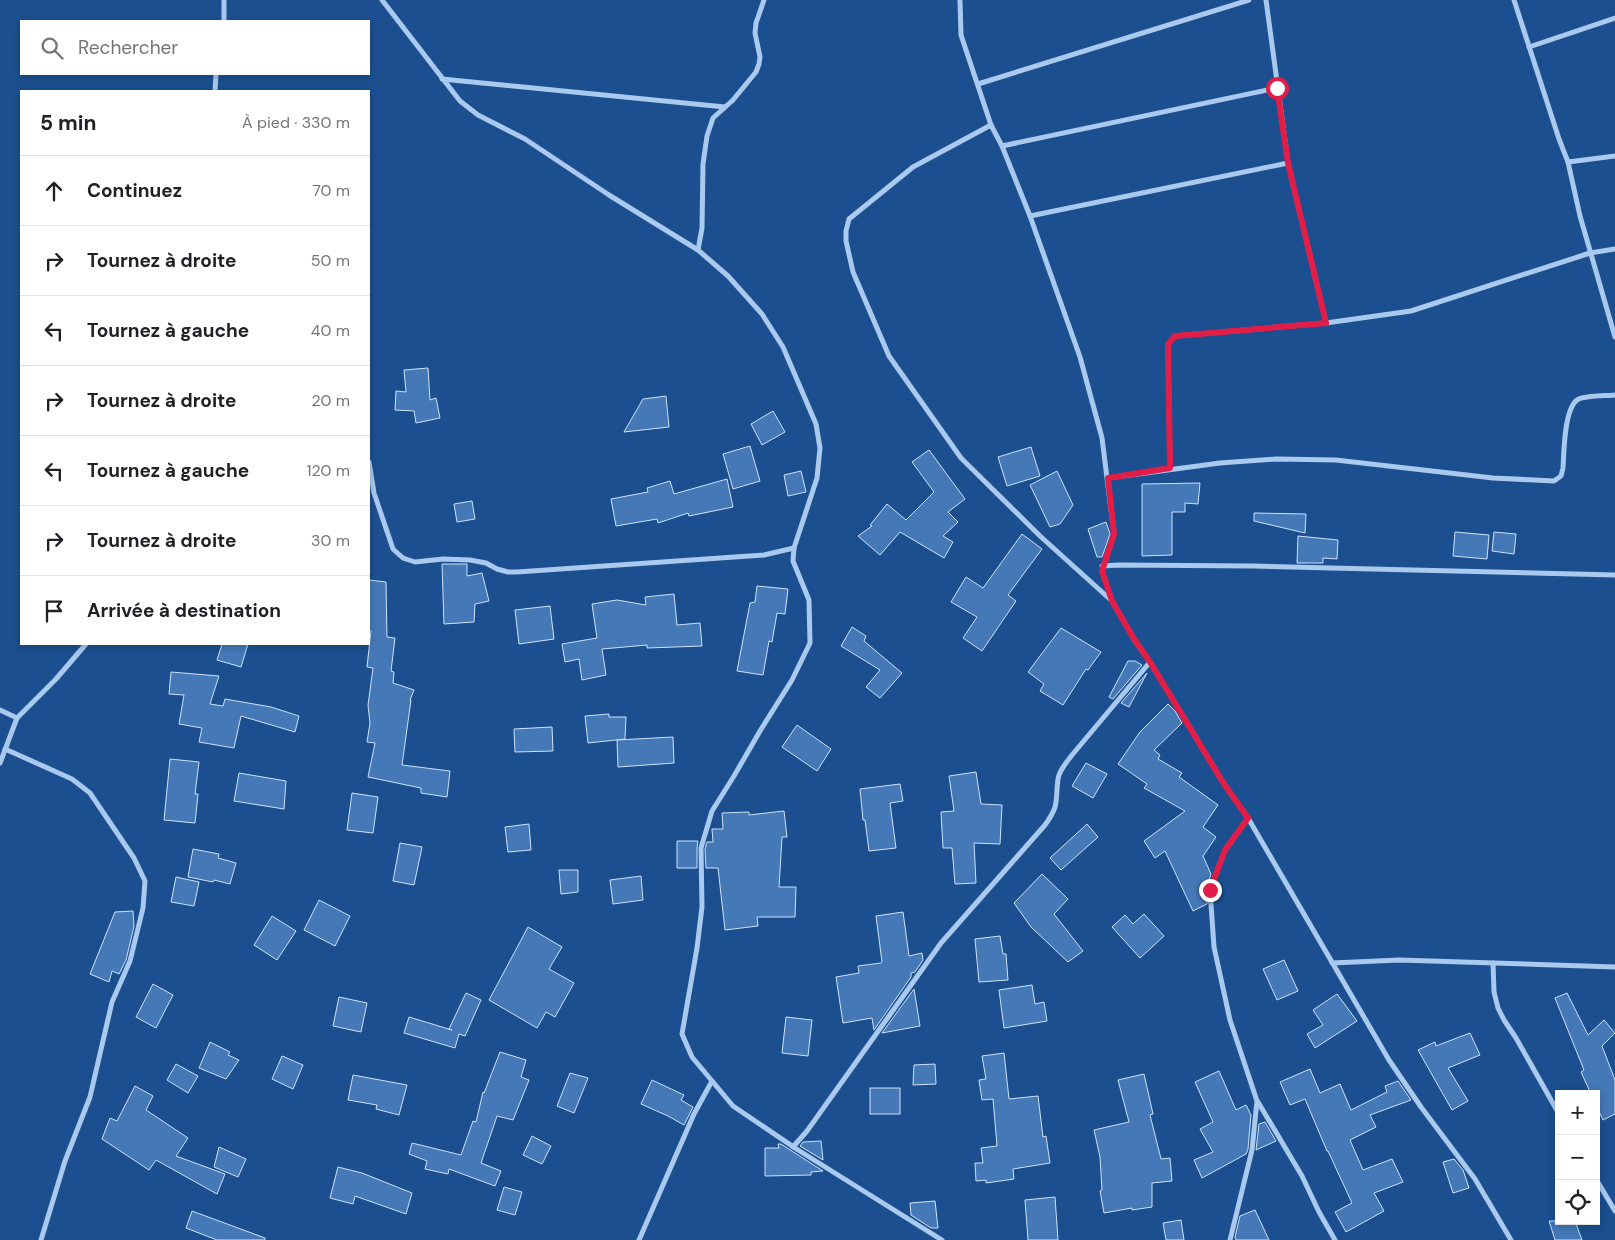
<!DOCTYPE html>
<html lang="fr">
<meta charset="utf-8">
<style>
:root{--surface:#fff;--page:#f2f2f2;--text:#202124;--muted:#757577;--line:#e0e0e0}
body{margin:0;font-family:"DM Sans",sans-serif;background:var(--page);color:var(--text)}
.controls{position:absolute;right:15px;bottom:15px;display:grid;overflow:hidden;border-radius:0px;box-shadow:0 2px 8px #0003}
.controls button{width:45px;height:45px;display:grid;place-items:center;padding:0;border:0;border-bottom:1px solid var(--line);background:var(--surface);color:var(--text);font:25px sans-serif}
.stop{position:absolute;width:15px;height:15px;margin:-11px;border:4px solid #e11d48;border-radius:50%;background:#fff}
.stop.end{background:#e11d48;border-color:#fff;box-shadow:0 1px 5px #0008}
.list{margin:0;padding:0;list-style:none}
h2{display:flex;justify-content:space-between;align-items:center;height:65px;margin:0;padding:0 20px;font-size:21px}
h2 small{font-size:16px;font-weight:400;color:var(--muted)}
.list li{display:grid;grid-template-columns:32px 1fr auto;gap:15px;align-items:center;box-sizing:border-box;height:70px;padding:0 20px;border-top:1px solid var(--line)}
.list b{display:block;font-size:19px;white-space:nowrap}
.list em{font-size:16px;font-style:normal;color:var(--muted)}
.icon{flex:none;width:28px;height:28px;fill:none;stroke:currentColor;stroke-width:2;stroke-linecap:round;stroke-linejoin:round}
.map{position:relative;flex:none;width:1615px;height:1240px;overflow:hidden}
.search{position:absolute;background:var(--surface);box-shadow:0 2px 8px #0003;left:20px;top:20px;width:350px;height:55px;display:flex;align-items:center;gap:12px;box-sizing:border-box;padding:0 18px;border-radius:0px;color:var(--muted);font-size:19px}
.panel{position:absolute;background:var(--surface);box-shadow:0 2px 8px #0003;left:20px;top:90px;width:350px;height:555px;border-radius:0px}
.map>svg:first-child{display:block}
.building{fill:#4478b7;stroke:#cfe3fa}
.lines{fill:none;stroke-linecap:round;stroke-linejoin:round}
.minor{stroke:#a9c9ee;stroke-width:5}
.route{stroke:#e11d48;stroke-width:6}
</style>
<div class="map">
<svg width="1615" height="1240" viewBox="0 0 1615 1240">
<rect width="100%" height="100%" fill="#1b4f8f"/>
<g class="building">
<path d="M 428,368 L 430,400 L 436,398 L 440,418 L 416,423 L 414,411 L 395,410 L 396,391 L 406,392 L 404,370 Z"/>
<path d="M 666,396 L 669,427 L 624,432 L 643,399 Z"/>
<path d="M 773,411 L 785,432 L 762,445 L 751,424 Z"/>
<path d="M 750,446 L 760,481 L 733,489 L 723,454 Z"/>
<path d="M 1031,447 L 1040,476 L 1007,486 L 998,457 Z"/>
<path d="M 929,450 L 965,499 L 948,512 L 958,522 L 943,536 L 953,542 L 944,558 L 900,532 L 880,555 L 858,536 L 872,526 L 870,525 L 887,504 L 906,520 L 934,492 L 912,462 Z"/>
<path d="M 801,471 L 806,492 L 788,496 L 784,475 Z"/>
<path d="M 1057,471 L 1073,505 L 1060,524 L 1050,527 L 1030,485 Z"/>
<path d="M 727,479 L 733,507 L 689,516 L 688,513 L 658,523 L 657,519 L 616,526 L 611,499 L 648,492 L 647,488 L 670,481 L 674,494 Z"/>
<path d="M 1200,483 L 1198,504 L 1185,503 L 1185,512 L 1172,512 L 1172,555 L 1142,556 L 1142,484 Z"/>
<path d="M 472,501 L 475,519 L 457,522 L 454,504 Z"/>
<path d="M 1254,513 L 1306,514 L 1305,533 L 1254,521 Z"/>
<path d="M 1106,522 L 1110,534 L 1102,557 L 1097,557 L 1088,529 Z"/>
<path d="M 1455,532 L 1489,535 L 1487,559 L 1453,556 Z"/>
<path d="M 1494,532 L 1516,534 L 1514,554 L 1492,551 Z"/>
<path d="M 1022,534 L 1042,549 L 1008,595 L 1016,601 L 982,651 L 963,638 L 977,617 L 951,602 L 966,577 L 983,588 Z"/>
<path d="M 1298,536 L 1338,540 L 1337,559 L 1323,558 L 1323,563 L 1297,563 Z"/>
<path d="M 442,564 L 467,564 L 467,576 L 482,573 L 489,601 L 475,604 L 474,622 L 444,624 Z"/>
<path d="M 369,580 L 386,582 L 387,637 L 395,638 L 391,671 L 394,672 L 393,683 L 414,690 L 410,700 L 411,700 L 402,765 L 450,771 L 447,797 L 421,793 L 421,788 L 368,777 L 375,743 L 367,742 L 370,723 L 368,705 L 373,668 L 367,667 L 371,631 L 369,631 Z"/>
<path d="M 757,586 L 788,589 L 785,614 L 777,613 L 772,642 L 769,641 L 763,675 L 737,671 L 750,603 L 755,602 Z"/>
<path d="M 674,594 L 677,625 L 700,623 L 702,646 L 647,648 L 647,645 L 602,649 L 606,675 L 582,680 L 579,659 L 565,662 L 562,644 L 597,638 L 592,604 L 617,600 L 646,605 L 645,597 Z"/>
<path d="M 550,606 L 554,639 L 519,644 L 515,610 Z"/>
<path d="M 852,627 L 866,636 L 864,641 L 902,673 L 880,698 L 866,687 L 880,670 L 841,646 Z"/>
<path d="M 1061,628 L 1101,652 L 1088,670 L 1086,669 L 1063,705 L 1040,691 L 1044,684 L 1028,672 Z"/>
<path d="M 222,644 L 248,644 L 241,667 L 217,660 Z"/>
<path d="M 1128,661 L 1135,661 L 1142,665 L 1113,699 L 1109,697 Z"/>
<path d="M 171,672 L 219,676 L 210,704 L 223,706 L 225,699 L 271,707 L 299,716 L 295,732 L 241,716 L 234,748 L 199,742 L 202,728 L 179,724 L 184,695 L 169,694 Z"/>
<path d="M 1147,673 L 1129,707 L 1121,703 Z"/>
<path d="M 1168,704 L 1175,711 L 1182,723 L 1154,750 L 1160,755 L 1158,759 L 1182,773 L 1179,777 L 1218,805 L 1203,827 L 1216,837 L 1203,856 L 1211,874 L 1206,889 L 1207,904 L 1193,911 L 1165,851 L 1155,858 L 1144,841 L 1185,811 L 1144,788 L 1147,784 L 1118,764 L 1140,732 Z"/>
<path d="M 609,714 L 609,717 L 626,717 L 625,739 L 588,743 L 585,716 Z"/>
<path d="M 797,725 L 831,749 L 817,771 L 782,747 Z"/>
<path d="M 552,727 L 553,751 L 515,752 L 514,729 Z"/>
<path d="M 673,737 L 674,763 L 618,767 L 617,740 Z"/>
<path d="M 170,759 L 199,762 L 195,794 L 198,794 L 195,823 L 164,820 Z"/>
<path d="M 1086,763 L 1107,774 L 1093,798 L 1072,786 Z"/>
<path d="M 976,772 L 981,804 L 1002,805 L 1000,844 L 974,843 L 976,883 L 955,884 L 952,848 L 943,848 L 941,812 L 954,811 L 949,776 Z"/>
<path d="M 239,773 L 286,781 L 284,809 L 234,801 Z"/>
<path d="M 900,784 L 903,801 L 890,803 L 896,848 L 869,851 L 865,820 L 863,820 L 860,789 Z"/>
<path d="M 352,793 L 378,797 L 373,833 L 347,830 Z"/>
<path d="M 784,811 L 787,837 L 782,837 L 779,887 L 796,887 L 795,917 L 757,917 L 758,926 L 725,930 L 718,868 L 706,868 L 705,849 L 707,842 L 713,842 L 712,829 L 723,829 L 722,813 L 749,812 L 749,815 Z"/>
<path d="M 529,824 L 531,850 L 508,852 L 505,827 Z"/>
<path d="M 1087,824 L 1098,837 L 1061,870 L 1050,858 Z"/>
<path d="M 677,841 L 698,841 L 697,848 L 697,868 L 677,868 Z"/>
<path d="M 400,843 L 422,847 L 414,885 L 393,881 Z"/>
<path d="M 193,849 L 219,854 L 218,858 L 236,863 L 230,884 L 214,880 L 213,882 L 188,877 Z"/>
<path d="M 559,870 L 578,870 L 578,892 L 561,894 Z"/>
<path d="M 1042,874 L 1068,899 L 1054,914 L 1083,951 L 1068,962 L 1031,927 L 1014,903 Z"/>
<path d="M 641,876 L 643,900 L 613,904 L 610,880 Z"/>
<path d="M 176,877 L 199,882 L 194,906 L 171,902 Z"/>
<path d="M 319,900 L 350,916 L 335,946 L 304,930 Z"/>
<path d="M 133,911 L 134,926 L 126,960 L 119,974 L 112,971 L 109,982 L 90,974 L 115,912 Z"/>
<path d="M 903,912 L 909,956 L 922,953 L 923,960 L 915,972 L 911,973 L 911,977 L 874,1030 L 872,1018 L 843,1023 L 836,977 L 859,973 L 858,966 L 881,963 L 882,962 L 876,916 Z"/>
<path d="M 1144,914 L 1164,936 L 1140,958 L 1112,927 L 1125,915 L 1133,924 Z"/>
<path d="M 272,916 L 296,931 L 277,960 L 254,945 Z"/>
<path d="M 528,927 L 562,947 L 549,969 L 574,983 L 555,1017 L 546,1012 L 537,1028 L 489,1000 Z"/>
<path d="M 1000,936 L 1003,954 L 1006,954 L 1008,980 L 979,982 L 975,939 Z"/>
<path d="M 1284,960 L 1298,991 L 1277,1000 L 1263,969 Z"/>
<path d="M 153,984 L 173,995 L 156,1028 L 136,1017 Z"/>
<path d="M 1032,985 L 1035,1004 L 1044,1002 L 1047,1021 L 1004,1028 L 999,990 Z"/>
<path d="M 914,989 L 920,1026 L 882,1033 Z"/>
<path d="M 466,993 L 481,1000 L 465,1036 L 459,1034 L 455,1048 L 404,1033 L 409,1017 L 452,1030 L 449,1029 Z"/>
<path d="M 1567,993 L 1588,1035 L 1604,1020 L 1615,1033 L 1602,1046 L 1615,1080 L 1615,1114 L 1603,1120 L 1596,1105 L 1596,1094 L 1591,1094 L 1581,1072 L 1584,1070 L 1555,998 Z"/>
<path d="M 1337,994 L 1357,1021 L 1315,1048 L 1307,1034 L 1323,1025 L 1313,1010 Z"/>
<path d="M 339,997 L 367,1003 L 361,1032 L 333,1026 Z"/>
<path d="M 786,1017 L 812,1020 L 808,1056 L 782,1053 Z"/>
<path d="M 1470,1033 L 1480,1055 L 1448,1068 L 1468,1101 L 1452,1110 L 1418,1050 L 1435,1042 L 1436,1046 Z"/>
<path d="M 210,1042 L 230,1052 L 228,1055 L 239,1060 L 226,1079 L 199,1068 Z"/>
<path d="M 500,1052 L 526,1060 L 521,1077 L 529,1080 L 513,1120 L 497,1116 L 481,1163 L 501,1171 L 495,1186 L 449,1169 L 448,1174 L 425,1169 L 427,1161 L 409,1154 L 412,1143 L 461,1155 L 473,1121 L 476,1122 L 483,1092 L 484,1093 Z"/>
<path d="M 1004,1053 L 1009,1099 L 1038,1096 L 1043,1137 L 1046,1136 L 1050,1163 L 1013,1169 L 1014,1179 L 986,1183 L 986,1180 L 976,1181 L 975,1163 L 983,1163 L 981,1148 L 997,1146 L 993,1099 L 982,1100 L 979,1080 L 986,1079 L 982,1056 Z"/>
<path d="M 282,1056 L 303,1065 L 293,1089 L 272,1079 Z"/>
<path d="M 176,1064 L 198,1076 L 188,1093 L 167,1080 Z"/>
<path d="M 935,1064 L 936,1084 L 913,1085 L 914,1065 Z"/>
<path d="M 1310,1069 L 1320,1093 L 1340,1084 L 1351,1110 L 1387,1092 L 1385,1086 L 1398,1081 L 1411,1100 L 1370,1115 L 1376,1127 L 1350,1140 L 1363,1170 L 1392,1159 L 1403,1182 L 1374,1193 L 1384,1211 L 1346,1232 L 1335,1212 L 1352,1203 L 1328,1151 L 1327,1151 L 1305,1099 L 1290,1105 L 1280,1082 Z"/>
<path d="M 1219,1071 L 1236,1110 L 1246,1105 L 1251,1115 L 1248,1149 L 1246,1154 L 1202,1178 L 1194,1160 L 1213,1152 L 1200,1129 L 1213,1122 L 1195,1082 Z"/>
<path d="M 570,1073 L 588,1078 L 574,1113 L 557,1106 Z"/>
<path d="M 1144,1074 L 1153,1114 L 1150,1115 L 1161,1159 L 1170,1158 L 1172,1181 L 1152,1183 L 1152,1207 L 1132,1210 L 1132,1208 L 1104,1213 L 1100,1191 L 1102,1190 L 1100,1157 L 1094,1130 L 1129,1122 L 1118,1080 Z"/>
<path d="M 353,1075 L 407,1085 L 399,1115 L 376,1109 L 377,1105 L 348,1100 Z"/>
<path d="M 652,1080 L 684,1095 L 681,1100 L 693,1107 L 684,1125 L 668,1116 L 641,1104 Z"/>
<path d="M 135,1086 L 153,1096 L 146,1110 L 188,1138 L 176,1156 L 225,1174 L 217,1194 L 156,1160 L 149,1170 L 102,1139 L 110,1118 L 117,1121 Z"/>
<rect x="870" y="1088" width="30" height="26"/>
<path d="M 1265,1122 L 1276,1141 L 1256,1150 L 1259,1124 Z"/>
<path d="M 532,1136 L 551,1146 L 542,1164 L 523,1155 Z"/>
<path d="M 821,1141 L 823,1160 L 800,1146 L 803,1142 Z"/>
<path d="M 778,1144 L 781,1144 L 823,1171 L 811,1172 L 811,1175 L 765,1176 L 765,1148 L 779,1148 Z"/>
<path d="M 219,1147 L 246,1159 L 238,1177 L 214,1167 Z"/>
<path d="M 1454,1159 L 1463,1170 L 1469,1188 L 1453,1193 L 1443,1162 Z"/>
<path d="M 338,1167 L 362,1173 L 412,1193 L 406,1214 L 355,1196 L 353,1204 L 330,1198 Z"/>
<path d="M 504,1187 L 522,1192 L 515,1215 L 497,1210 Z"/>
<path d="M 1055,1197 L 1058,1240 L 1028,1240 L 1025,1200 Z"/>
<path d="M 935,1201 L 938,1228 L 931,1228 L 911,1215 L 910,1203 Z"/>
<path d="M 1255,1210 L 1269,1240 L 1236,1240 L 1235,1237 L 1240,1216 Z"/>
<path d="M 192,1211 L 265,1238 L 265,1240 L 217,1240 L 186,1228 Z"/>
<path d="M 1181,1220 L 1184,1240 L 1166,1240 L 1163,1223 Z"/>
<path d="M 1549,1221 L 1575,1221 L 1582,1240 L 1555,1240 Z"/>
</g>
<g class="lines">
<g class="minor">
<path d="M 382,0 L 460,101 L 478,115 L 525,139 L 609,195 L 698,250 L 728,276 L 762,314 L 783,347 L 816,424 L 820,448 L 817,478 L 794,548 L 793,561 L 809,600 L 810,643 L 792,680 L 760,731 L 734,776 L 712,811 L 701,848 L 702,907 L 697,948 L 682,1034 L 692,1057 L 733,1106 L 798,1150 L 942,1240"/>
<path d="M 960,0 L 961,35 L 991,125 L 1002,146 L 1030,216 L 1080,357 L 1102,438 L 1114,534 L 1102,571 L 1112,601 L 1134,639 L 1150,662 L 1224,784 L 1248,818 L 1389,1060 L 1421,1107 L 1475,1179 L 1511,1240"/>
<path d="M 1266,0 L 1288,163 L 1326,323"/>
<path d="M 1514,0 L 1559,139 L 1568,162 L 1580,216 L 1615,337"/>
<path d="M 224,21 L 224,0"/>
<path d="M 1529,47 L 1615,18"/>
<path d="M 442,79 L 725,107"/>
<path d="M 978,84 L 1249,0"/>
<path d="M 215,91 L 216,74"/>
<path d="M 991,125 L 913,167 L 849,219 L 846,231 L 846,241 L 853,272 L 889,356 L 961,458 L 1040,536 L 1112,601"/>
<path d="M 1002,146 L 1277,88"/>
<path d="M 1568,162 L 1615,156"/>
<path d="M 1030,216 L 1288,163"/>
<path d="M 698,250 L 702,228 L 703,164 L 707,136 L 713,118 L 733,100 L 756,72 L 759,64 L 760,57 L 755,33 L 756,23 L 764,0"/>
<path d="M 369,462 L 374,493 L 393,549 L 403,558 L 415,562 L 443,559 L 470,560 L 486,563 L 497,569 L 508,572 L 517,572 L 764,555 L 794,548"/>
<path d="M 1170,469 L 1168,344 L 1175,336 L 1326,323 L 1411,311 L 1590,253 L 1615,249"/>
<path d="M 1108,478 L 1220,463 L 1276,459 L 1336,460 L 1493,478 L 1554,481 L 1561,476 L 1563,468 C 1564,453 1564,410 1577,400 C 1584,395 1606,396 1615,395"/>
<path d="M 1102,566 L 1119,565 L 1253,566 L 1615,575"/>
<path d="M 0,710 L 17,718 L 56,679 L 86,644"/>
<path d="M 5,749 L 72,779 L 90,793 L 134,858 L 145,881 L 143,908 L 130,961 L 112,1002 L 90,1097 L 65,1161 L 41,1240"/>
<path d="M 0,763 L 17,718"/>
<path d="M 1332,963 L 1399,960 L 1615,967"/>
<path d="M 1493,963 L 1494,992 L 1498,1008 L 1504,1020 L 1516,1038 L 1559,1114"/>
<path d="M 1258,1102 L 1302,1176 L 1319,1212 L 1335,1240"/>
<path d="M 793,1147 L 807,1131 L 941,943 L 1045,825 C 1060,804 1055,802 1058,779 C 1059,770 1067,762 1072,755 L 1150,662"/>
<path d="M 1596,1179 L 1615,1211"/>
<path d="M 639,1240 L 694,1114 L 712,1081"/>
<path d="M 1230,1240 L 1252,1150 L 1257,1101 L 1230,1020 L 1214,947 L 1210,890 L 1225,850 L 1248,818"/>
</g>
</g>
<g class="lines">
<path class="route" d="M 1210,890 L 1225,850 L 1248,818 L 1224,784 L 1150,662 L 1134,639 L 1112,601 L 1102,571 L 1114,534 L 1108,478 L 1170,468 L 1168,344 L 1175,336 L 1326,323 L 1288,163 L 1277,88"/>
</g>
</svg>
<div class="controls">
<button>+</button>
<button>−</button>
<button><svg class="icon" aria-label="locate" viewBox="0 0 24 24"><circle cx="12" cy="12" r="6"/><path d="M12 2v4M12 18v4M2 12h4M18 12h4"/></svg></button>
</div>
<div class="stop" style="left:1277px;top:88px"></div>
<div class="stop end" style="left:1210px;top:890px"></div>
<div class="search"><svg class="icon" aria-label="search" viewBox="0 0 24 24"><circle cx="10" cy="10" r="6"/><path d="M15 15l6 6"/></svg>Rechercher</div>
<section class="panel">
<h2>5 min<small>À pied · 330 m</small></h2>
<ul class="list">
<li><svg class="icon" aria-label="ahead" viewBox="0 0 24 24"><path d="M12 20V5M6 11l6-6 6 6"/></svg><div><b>Continuez</b></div><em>70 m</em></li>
<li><svg class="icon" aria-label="right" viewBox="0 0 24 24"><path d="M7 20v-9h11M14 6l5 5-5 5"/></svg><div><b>Tournez à droite</b></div><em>50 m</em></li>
<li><svg class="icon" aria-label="left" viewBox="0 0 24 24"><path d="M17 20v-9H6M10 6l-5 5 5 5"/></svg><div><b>Tournez à gauche</b></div><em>40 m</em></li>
<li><svg class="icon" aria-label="right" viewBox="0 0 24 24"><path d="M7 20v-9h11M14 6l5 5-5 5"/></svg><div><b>Tournez à droite</b></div><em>20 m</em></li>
<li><svg class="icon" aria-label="left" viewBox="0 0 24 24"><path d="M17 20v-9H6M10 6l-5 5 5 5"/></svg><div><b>Tournez à gauche</b></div><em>120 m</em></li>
<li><svg class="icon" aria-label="right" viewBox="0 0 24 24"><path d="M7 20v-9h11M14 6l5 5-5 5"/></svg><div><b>Tournez à droite</b></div><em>30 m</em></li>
<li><svg class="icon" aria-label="arrive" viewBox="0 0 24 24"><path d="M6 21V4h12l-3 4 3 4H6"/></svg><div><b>Arrivée à destination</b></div></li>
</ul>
</section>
</div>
